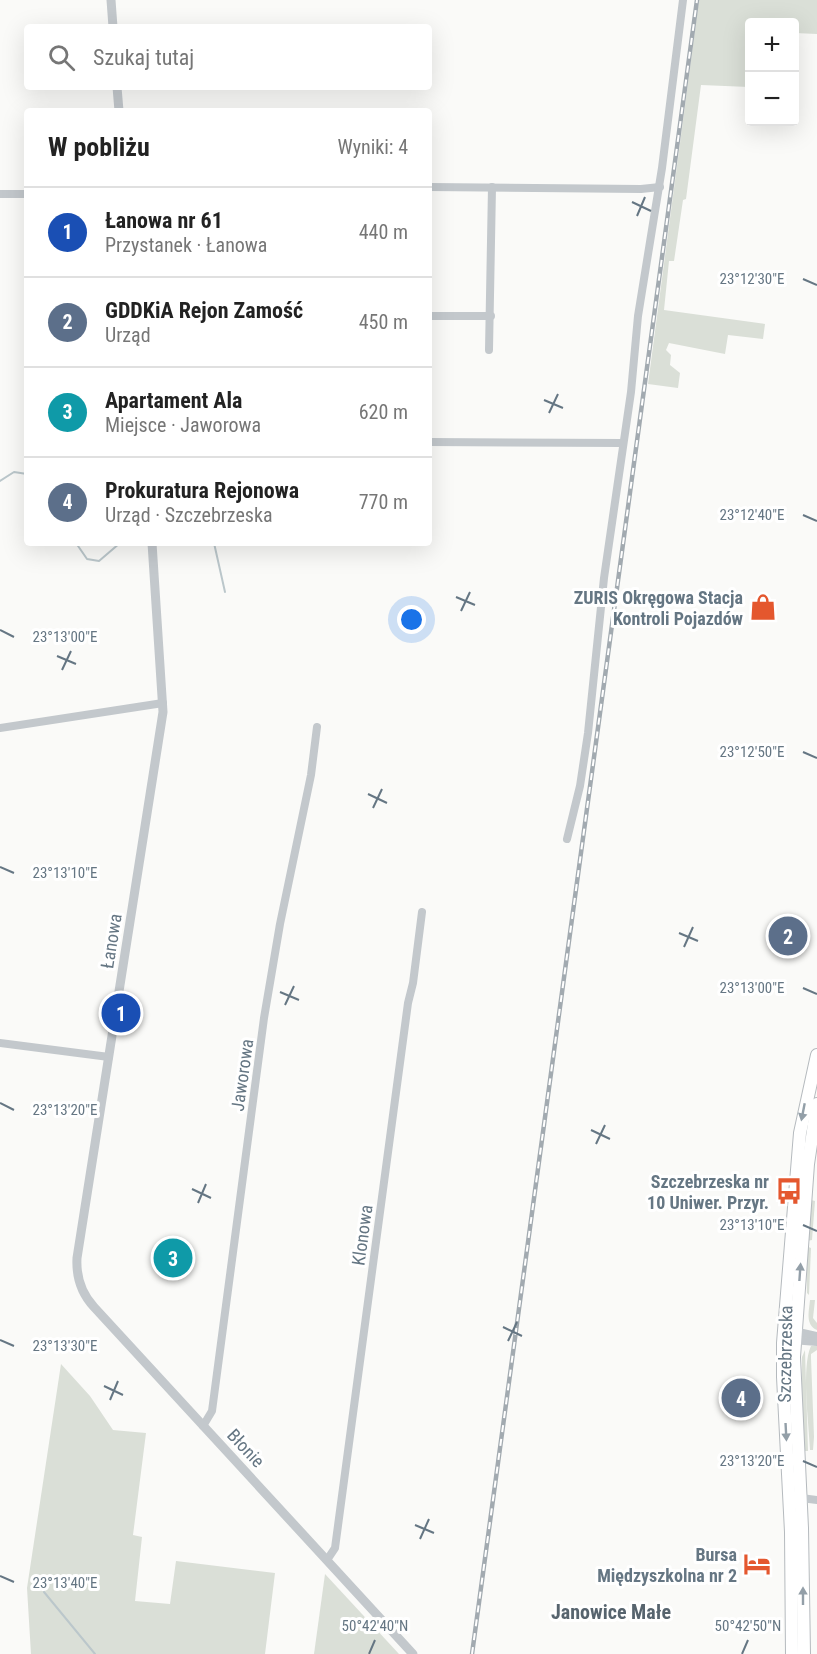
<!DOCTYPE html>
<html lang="pl">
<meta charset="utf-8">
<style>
:root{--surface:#fff;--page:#f2f2f2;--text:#222;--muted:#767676;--line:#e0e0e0;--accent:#e4572e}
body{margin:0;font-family:"Roboto Condensed",sans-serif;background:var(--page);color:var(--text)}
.controls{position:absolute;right:18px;top:18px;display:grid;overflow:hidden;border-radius:6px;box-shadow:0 6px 24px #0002}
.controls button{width:54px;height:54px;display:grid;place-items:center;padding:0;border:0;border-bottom:2px solid var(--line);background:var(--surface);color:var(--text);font:30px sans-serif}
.you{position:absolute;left:412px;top:620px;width:21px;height:21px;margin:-15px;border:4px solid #fff;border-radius:50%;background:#1a73e8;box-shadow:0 0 0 9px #1a73e833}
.badge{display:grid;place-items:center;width:39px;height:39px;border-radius:50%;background:var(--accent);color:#fff;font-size:20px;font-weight:700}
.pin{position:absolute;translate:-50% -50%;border:3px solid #fff;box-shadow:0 2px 6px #0006}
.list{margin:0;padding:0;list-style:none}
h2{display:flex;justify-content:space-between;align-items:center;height:78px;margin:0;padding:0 24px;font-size:26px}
h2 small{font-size:20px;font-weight:400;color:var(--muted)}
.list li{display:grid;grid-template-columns:39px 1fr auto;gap:18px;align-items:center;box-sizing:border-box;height:90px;padding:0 24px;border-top:2px solid var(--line)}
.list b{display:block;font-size:22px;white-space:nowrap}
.list p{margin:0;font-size:20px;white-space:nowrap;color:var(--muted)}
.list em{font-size:20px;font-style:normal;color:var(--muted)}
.icon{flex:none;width:33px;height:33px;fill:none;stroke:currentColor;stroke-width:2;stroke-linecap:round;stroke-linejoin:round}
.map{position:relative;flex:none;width:817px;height:1654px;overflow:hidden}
.search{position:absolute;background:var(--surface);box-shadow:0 6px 24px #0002;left:24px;top:24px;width:408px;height:66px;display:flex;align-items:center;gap:15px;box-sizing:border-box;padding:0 21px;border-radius:6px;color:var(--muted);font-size:22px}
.panel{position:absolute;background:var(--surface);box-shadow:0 6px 24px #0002;left:24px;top:108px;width:408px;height:438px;border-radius:6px}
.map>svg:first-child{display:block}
.green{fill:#dadfd7}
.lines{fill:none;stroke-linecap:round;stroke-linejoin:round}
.stream{stroke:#bbc7cb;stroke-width:2}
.primary-casing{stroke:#b5babe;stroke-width:14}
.minor{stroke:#c3c8cc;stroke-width:8}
.tertiary{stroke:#c3c8cc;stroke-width:9}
.primary{stroke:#fff;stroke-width:12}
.rail-casing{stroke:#a2aab0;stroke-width:4.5}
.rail{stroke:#fff;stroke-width:2;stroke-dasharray:7;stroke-linecap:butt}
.oneway{fill:#939fa8}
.ticks{fill:none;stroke:#657683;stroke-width:2}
.labels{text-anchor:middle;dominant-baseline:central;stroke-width:6;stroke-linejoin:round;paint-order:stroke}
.poi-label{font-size:18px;font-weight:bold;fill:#657683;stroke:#fff;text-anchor:end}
.street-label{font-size:18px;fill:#657683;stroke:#fff}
.neighbourhood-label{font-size:20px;font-weight:bold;fill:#57646e;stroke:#fff}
.ticks-label{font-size:15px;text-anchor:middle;fill:#657683;stroke:#fff;stroke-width:6;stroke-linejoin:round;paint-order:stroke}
</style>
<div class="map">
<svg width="817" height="1654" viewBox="0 0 817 1654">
<rect width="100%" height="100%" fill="#fafaf8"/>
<g class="green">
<path d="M 699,0 L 817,0 L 817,34 L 795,33 L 794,22 L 750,22 L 749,87 L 701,85 L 686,199 L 683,200 L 674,261 L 669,261 L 664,310 L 765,324 L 763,339 L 728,335 L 725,354 L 669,343 L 666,350 L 671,355 L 670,365 L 680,373 L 678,388 L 648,384 Z"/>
<path d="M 811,1200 L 815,1201 L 812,1240 L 807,1241 Z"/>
<path d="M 806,1246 L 811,1248 L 809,1295 L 807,1293 Z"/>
<path d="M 810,1300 L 815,1300 L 813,1318 L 817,1323 L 817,1330 C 805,1325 809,1311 810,1300 Z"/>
<path d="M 811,1346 L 817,1346 L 817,1350 L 811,1354 L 811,1358 L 814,1437 L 813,1450 L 810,1450 C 809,1424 801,1367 811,1346 Z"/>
<path d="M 805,1350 L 808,1451 L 804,1451 L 802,1433 L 802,1357 Z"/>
<path d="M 61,1364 L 90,1396 L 113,1430 L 146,1433 L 133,1535 L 142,1537 L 135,1601 L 170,1604 L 176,1561 L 275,1573 L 265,1654 L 31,1654 L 27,1588 Z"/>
<path d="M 325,1574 L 399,1654 L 314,1654 Z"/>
</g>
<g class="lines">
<g class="stream">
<path d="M 0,481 L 14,472 L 27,474"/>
<path d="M 76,543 L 87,559 L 99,561 L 120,543"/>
<path d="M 214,543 L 225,592"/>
<path d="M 44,1592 L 95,1654"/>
</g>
<defs>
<g id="primary">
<path d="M 792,1654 L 791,1532 L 783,1377 L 783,1343 L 800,1133 L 817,1055"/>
<path d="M 804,1654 L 802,1528 L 794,1357 L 808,1164 L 817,1104"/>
</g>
</defs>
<use href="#primary" class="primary-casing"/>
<g class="minor">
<path d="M 429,187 L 641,189 L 660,187"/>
<path d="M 0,194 L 27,194"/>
<path d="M 429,316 L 491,316"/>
<path d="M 489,350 L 492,187"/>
<path d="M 429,442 L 622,443"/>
<path d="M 0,728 L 163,703"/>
<path d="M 567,839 L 580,786 L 588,733 L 604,578 L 631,392 L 638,316 L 662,168 L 683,0"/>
<path d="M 0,1043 L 109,1057"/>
<path d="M 794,1331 L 817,1336"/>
<path d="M 792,1340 L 817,1342"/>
<path d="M 203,1426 L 212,1411 L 264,1018 L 280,924 L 311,775 L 317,727"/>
<path d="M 801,1498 L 817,1500"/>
<path d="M 327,1560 L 335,1548 L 408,1003 L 413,983 L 422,912"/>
</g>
<g class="tertiary">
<path d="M 111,0 L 113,27"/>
<path d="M 117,87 L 119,111"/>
<path d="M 152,543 L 163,712 L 77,1258 C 76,1277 81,1293 94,1307 L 413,1654"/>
</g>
<use href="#primary" class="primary"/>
<defs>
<path id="rail" d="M 472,1654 L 697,0"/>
</defs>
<use href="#rail" class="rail-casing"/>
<use href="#rail" class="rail"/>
</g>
<defs><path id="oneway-solid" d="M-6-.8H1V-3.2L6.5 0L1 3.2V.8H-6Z" transform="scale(1.5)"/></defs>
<g class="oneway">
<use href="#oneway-solid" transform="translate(803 1112) rotate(101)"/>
<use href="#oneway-solid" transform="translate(800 1272) rotate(-86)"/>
<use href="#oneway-solid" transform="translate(786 1432) rotate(87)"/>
<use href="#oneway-solid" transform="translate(803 1596) rotate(-90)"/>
</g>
<path class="ticks" d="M 632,202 L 651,211M 637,216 L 645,197M 803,279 L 817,285M 544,400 L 563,408M 549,413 L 558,394M 803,515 L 817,521M 456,597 L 475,605M 461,611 L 470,592M 0,630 L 14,637M 57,656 L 76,664M 62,670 L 71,651M 803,752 L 817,758M 368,794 L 387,803M 373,808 L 382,789M 0,867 L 14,873M 679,933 L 698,941M 684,947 L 693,927M 803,988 L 817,994M 280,992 L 299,1000M 285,1005 L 294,986M 0,1103 L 14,1110M 591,1130 L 610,1139M 596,1144 L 605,1125M 192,1189 L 211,1198M 198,1203 L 206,1184M 803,1225 L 817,1231M 503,1327 L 522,1336M 0,1340 L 14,1346M 508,1341 L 517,1322M 104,1386 L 123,1395M 110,1400 L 118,1381M 803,1461 L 817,1467M 415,1525 L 434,1533M 420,1539 L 429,1519M 0,1576 L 14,1582M 369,1654 L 375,1640M 742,1654 L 748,1640"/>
<defs>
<symbol id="shop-bare" viewBox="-9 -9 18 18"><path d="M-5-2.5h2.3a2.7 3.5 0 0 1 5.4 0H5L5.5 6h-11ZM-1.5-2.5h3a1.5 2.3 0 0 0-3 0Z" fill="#e4572e" stroke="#fff" stroke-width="2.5" paint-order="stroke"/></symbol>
<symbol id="bus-bare" viewBox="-9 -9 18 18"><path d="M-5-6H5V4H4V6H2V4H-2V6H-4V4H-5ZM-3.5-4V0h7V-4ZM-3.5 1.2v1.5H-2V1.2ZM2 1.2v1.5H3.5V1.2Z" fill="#e4572e" stroke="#fff" stroke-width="2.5" paint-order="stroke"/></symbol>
<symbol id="hotel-bare" viewBox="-9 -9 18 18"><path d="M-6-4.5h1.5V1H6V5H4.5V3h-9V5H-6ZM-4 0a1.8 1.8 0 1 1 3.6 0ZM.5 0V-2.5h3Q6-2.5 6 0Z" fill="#e4572e" stroke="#fff" stroke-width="2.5" paint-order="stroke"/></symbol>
</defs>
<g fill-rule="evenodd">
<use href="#shop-bare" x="744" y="588" width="38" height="38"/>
<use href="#bus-bare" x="770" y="1172" width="38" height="38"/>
<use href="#hotel-bare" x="738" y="1545" width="38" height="38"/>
</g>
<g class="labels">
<g class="poi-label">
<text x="743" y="597">ZURIS Okręgowa Stacja<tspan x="743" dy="21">Kontroli Pojazdów</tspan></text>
<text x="769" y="1181">Szczebrzeska nr<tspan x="769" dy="21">10 Uniwer. Przyr.</tspan></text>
<text x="737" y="1554">Bursa<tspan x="737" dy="21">Międzyszkolna nr 2</tspan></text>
</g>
<g class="street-label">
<text transform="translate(111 941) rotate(-81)">Łanowa</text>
<text transform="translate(242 1075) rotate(-82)">Jaworowa</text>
<text transform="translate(362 1235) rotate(-82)">Klonowa</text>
<text transform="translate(785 1354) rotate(-89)">Szczebrzeska</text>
<text transform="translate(246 1448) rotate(47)">Błonie</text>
</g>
<g class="neighbourhood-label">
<text x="611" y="1612">Janowice Małe</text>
</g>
</g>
<g class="ticks-label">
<text x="752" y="284">23°12'30"E</text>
<text x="752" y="520">23°12'40"E</text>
<text x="65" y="642">23°13'00"E</text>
<text x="752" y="757">23°12'50"E</text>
<text x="65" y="878">23°13'10"E</text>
<text x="752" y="993">23°13'00"E</text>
<text x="65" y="1115">23°13'20"E</text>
<text x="752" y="1230">23°13'10"E</text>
<text x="65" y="1351">23°13'30"E</text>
<text x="752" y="1466">23°13'20"E</text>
<text x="65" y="1588">23°13'40"E</text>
<text x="375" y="1631">50°42'40"N</text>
<text x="748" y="1631">50°42'50"N</text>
</g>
</svg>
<div class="controls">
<button>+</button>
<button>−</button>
</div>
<div class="you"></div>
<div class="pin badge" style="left:121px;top:1013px;background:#1a4fb4">1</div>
<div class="pin badge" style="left:788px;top:936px;background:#5c6f8a">2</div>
<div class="pin badge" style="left:173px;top:1258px;background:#0f9aa8">3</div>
<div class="pin badge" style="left:741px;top:1398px;background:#5c6f8a">4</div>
<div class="search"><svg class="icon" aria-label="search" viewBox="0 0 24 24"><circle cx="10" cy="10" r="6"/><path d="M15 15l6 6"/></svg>Szukaj tutaj</div>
<section class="panel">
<h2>W pobliżu<small>Wyniki: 4</small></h2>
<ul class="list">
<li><span class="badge" style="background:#1a4fb4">1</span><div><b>Łanowa nr 61</b><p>Przystanek · Łanowa</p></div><em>440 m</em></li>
<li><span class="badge" style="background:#5c6f8a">2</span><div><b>GDDKiA Rejon Zamość</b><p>Urząd</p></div><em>450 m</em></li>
<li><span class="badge" style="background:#0f9aa8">3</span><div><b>Apartament Ala</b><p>Miejsce · Jaworowa</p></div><em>620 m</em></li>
<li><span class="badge" style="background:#5c6f8a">4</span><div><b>Prokuratura Rejonowa</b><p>Urząd · Szczebrzeska</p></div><em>770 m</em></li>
</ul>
</section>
</div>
